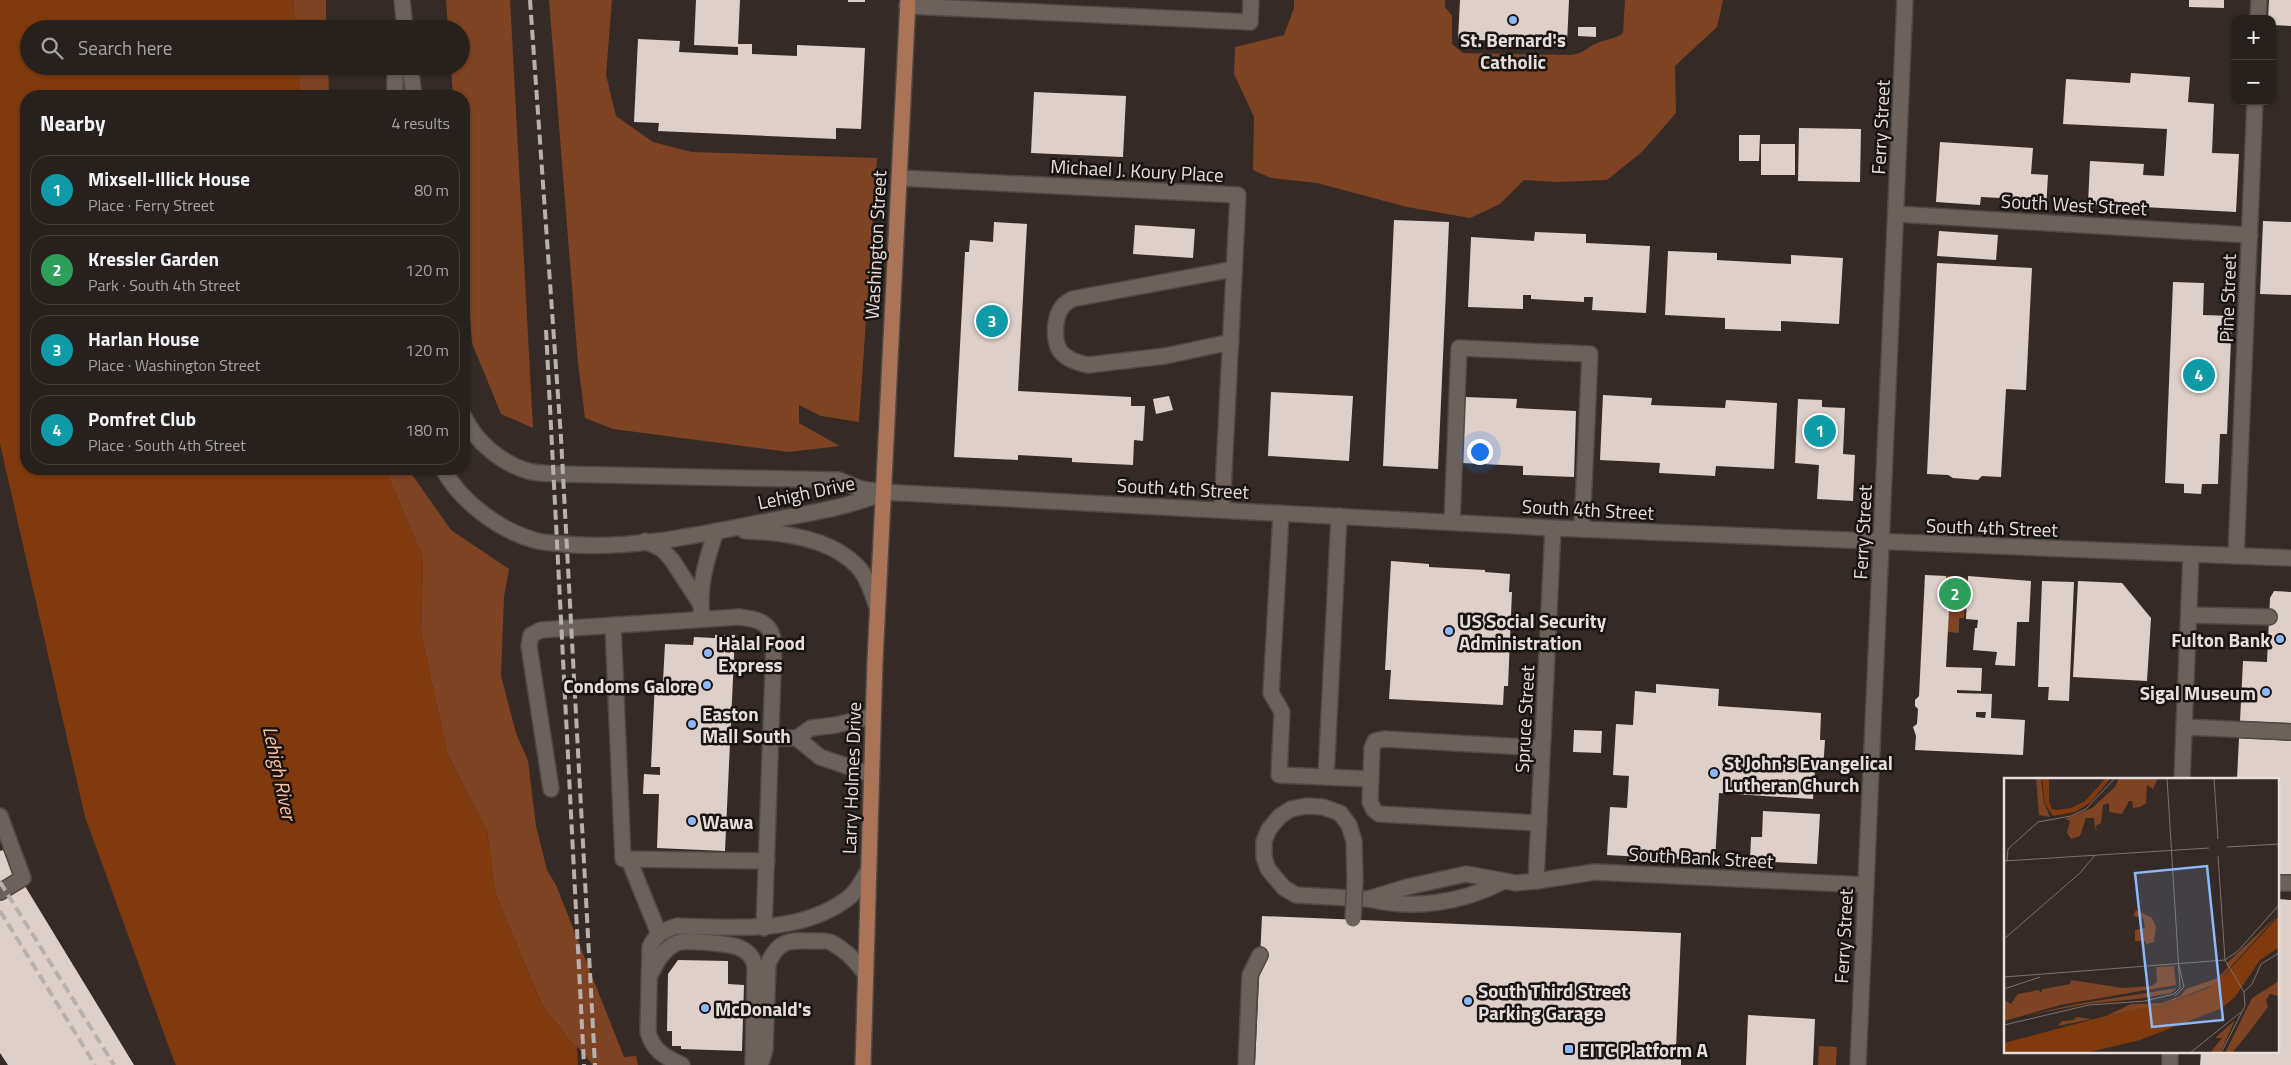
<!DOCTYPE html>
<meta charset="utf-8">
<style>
:root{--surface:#28201c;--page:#302825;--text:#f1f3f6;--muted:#a5a3a3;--line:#443e3b;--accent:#8bb9fc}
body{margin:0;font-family:"Titillium Web",sans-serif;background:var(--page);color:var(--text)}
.controls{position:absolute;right:15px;top:15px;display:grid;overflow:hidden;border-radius:10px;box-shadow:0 1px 4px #0004}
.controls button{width:45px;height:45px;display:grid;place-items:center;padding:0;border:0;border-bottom:1px solid var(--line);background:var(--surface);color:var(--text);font:25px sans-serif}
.you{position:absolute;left:1479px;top:451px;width:18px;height:18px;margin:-12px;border:4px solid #fff;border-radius:50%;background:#1a73e8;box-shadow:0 0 0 8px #1a73e833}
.badge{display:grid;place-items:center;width:32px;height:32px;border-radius:50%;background:var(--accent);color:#fff;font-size:16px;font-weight:700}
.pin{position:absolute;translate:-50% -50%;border:2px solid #fff;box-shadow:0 1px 5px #0006}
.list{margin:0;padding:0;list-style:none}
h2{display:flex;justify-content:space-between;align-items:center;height:65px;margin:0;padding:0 20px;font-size:21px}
h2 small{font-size:16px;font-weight:400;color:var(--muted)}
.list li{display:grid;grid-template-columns:32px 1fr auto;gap:15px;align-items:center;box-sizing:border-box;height:70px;margin:0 10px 10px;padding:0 10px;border:1px solid var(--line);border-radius:20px}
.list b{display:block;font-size:19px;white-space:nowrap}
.list p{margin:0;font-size:16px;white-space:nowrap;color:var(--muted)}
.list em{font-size:16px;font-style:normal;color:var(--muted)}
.icon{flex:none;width:28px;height:28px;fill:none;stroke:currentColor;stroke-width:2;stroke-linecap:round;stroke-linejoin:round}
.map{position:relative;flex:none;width:2291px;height:1065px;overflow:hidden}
.search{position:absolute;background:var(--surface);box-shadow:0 1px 4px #0004;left:20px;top:20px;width:450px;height:55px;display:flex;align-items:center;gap:12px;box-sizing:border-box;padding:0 18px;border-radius:28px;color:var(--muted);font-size:19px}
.panel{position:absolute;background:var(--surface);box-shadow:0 1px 4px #0004;left:20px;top:90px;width:450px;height:385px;border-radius:20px}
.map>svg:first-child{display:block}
.green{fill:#7d4323}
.water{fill:#813a0d}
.pier{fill:#352a25}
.building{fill:#ded0c9;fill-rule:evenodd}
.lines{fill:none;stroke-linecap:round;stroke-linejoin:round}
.service-casing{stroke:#504843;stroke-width:18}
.pedestrian-casing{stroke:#504843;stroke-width:18}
.minor-casing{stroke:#504843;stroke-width:18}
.tertiary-casing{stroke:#504843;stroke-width:18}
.primary-casing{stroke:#504843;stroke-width:18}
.service{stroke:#6d615b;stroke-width:15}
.pedestrian{stroke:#6d615b;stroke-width:15}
.minor{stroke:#6d615b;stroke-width:15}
.tertiary{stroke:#6d615b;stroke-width:15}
.primary{stroke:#a97458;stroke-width:15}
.rail{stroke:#b8b0ad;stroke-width:4;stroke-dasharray:10 5;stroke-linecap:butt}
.service-bridge-casing{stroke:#504843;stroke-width:18;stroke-linecap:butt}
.service-bridge{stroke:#6d615b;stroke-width:15}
.poi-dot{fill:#8bb9fc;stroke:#191412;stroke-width:2}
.labels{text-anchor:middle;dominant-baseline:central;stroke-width:5;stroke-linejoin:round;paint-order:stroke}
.poi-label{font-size:19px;font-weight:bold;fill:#e5dedb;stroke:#191412;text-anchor:start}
.street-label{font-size:19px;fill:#e5dedb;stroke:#191412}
.water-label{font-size:20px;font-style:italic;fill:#febe9f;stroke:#191412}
.inset-road{fill:none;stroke:#7b726e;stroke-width:1}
.view{fill:#8bb9fc;fill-opacity:0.15;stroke:#8bb9fc;stroke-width:2.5}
.inset-edge{fill:none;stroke:#e5dedb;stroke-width:2.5}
</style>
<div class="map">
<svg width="2291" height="1065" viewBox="0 0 2291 1065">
<rect width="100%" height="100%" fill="#352a25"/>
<g class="green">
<path d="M 293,0 L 326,0 L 326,29 L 296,29 Z"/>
<path d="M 446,0 L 510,0 L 533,428 L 501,414 L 472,343 L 464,235 L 464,96 L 453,96 L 451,66 L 461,66 L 461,29 L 448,29 Z"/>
<path d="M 549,0 L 612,0 L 606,75 L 616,116 L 653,142 L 692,152 L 877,158 L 859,422 L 821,416 L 799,405 L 799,423 L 840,446 L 789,452 L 613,429 L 585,418 L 578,363 Z"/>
<path d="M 1294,0 L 1445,0 L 1445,7 L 1452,16 L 1452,44 L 1463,53 L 1571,55 C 1587,52 1585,48 1597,43 C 1606,39 1616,39 1623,33 L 1625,0 L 1723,0 L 1717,27 L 1675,66 L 1676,113 L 1643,151 L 1607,180 L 1557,182 L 1524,180 L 1500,204 L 1470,218 L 1407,207 L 1317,183 L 1271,178 L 1253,170 L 1254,117 L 1234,74 L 1235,47 L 1284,35 L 1294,8 Z"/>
<path d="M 298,66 L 328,66 L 329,96 L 300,96 Z"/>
<path d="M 385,469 L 408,469 L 451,530 L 509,569 L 504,597 L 501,676 L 516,733 L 528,761 L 536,826 L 547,870 L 556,885 L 624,1057 L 636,1056 L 638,1065 L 589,1065 L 542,1005 L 495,893 L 487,831 L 447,753 L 421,632 L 423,558 Z"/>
<path d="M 1946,576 L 1966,578 L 1964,618 L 1959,618 L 1959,633 L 1948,632 L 1945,610 Z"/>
<path d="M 1819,1046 L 1837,1047 L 1836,1065 L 1818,1065 Z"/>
</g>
<path class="water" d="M 0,0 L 293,0 L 296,29 L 29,29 L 29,66 L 298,66 L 300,96 L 26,96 L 26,469 L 385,469 L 423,558 L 421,632 L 447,753 L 487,831 L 495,893 L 542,1005 L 589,1065 L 176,1065 L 174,1061 L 85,817 L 0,444 Z"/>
<path class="pier" d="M 577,1046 L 591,1063 L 592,1065 L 578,1065 Z"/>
<g class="building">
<path d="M 696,0 L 740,0 L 738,44 L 752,44 L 752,54 L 797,56 L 797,45 L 865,48 L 861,129 L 836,128 L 836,139 L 658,131 L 659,123 L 634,122 L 638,39 L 680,41 L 679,52 L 738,55 L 738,47 L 694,45 Z"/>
<rect x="848" y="0" width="17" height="2"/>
<path d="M 1460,0 L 1569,0 L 1567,44 L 1524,42 L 1524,46 L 1502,45 L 1502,41 L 1458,39 Z"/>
<path d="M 2189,0 L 2224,0 L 2224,8 L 2189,7 Z"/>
<path d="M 2269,0 L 2291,0 L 2291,26 L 2272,25 L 2272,19 L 2268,19 Z"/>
<path d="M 1578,27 L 1596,27 L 1596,37 L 1578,36 Z"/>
<path d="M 2131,73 L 2190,77 L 2188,102 L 2214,104 L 2212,153 L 2239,154 L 2236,212 L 2088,204 L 2090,161 L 2144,164 L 2143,175 L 2164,176 L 2167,129 L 2063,124 L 2066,79 L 2130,83 Z"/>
<path d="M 1034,92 L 1126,96 L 1123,157 L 1031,153 Z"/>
<path d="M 1799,128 L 1861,129 L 1860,182 L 1798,181 Z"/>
<path d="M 1739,135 L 1760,135 L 1759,161 L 1739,161 Z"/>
<path d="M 1940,142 L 2033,148 L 2031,174 L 2048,175 L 2046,209 L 2020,208 L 2021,199 L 1981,197 L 1980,205 L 1936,202 Z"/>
<rect x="1761" y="144" width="34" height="31"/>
<path d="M 1394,220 L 1449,222 L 1438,469 L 1383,466 Z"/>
<path d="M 2263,221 L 2291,222 L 2291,295 L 2260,294 Z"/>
<path d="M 994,222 L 1027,224 L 1018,391 L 1131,397 L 1131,406 L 1145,406 L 1143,441 L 1134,440 L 1133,465 L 1072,462 L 1072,458 L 1018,455 L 1018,460 L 954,457 L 965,252 L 969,252 L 970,240 L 993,242 Z"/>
<path d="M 1135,225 L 1195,229 L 1193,258 L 1133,254 Z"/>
<path d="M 1939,231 L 1998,235 L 1996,260 L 1937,256 Z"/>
<path d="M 1535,232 L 1586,234 L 1586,243 L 1650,246 L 1646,313 L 1592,310 L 1593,297 L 1584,297 L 1584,302 L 1531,299 L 1531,295 L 1523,295 L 1523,309 L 1468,307 L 1471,237 L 1534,241 Z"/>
<path d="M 1668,251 L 1717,253 L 1717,260 L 1791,264 L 1791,255 L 1843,258 L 1839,324 L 1781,321 L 1781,331 L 1725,329 L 1725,318 L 1665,315 Z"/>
<path d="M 1937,263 L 2032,268 L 2026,390 L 2006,389 L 2001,477 L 1982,476 L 1978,480 L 1966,479 L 1953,478 L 1948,475 L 1927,474 Z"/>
<path d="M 2173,282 L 2204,283 L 2203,315 L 2232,316 L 2227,434 L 2220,434 L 2218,484 L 2202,484 L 2201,494 L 2184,493 L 2184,484 L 2165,483 Z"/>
<path d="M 1271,392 L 1353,396 L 1349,461 L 1268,456 Z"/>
<path d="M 1603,395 L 1652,398 L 1651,405 L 1725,408 L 1726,400 L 1777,403 L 1774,469 L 1716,466 L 1715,476 L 1659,473 L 1660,463 L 1600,460 Z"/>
<path d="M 1169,396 L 1173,410 L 1156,414 L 1153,399 Z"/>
<path d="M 1465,397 L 1517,399 L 1516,408 L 1576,411 L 1574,477 L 1523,475 L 1523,466 L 1462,463 Z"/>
<path d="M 1798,399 L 1822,400 L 1822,407 L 1845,408 L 1843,454 L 1855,455 L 1853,501 L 1817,499 L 1819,465 L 1795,463 Z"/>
<path d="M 1391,561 L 1429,564 L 1429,567 L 1485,570 L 1485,572 L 1510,574 L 1509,592 L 1512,592 L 1508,686 L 1504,686 L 1503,705 L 1389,699 L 1391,670 L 1385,670 Z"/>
<path d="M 1925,575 L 1946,576 L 1945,610 L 1949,610 L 1946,667 L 1982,668 L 1981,691 L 1957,690 L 1957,693 L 1992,694 L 1991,718 L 2025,720 L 2023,755 L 1915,750 L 1916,736 L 1913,727 L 1917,724 L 1918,709 L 1915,706 L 1915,700 L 1919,696 ZM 1976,712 L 1986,712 L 1985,718 L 1976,717 Z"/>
<path d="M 1968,576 L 2031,581 L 2029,622 L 2017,622 L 2015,666 L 1995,665 L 1997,652 L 1973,650 L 1975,628 L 1977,628 L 1978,620 L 1966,619 Z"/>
<path d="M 2042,581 L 2074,582 L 2069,701 L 2048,700 L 2049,687 L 2038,687 Z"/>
<path d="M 2078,581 L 2122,583 L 2151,618 L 2147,681 L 2073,677 Z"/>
<path d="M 2274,591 L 2291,592 L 2291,723 L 2240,721 L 2243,661 L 2267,662 L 2270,598 Z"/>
<path d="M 715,635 L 735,635 L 725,851 L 657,848 L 659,794 L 643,794 L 644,774 L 660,775 L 660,767 L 651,767 L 655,681 L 663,681 L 665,644 L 693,645 L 694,637 L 715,638 Z"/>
<path d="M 1656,684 L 1719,689 L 1718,706 L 1821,713 L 1820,740 L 1825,740 L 1823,771 L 1815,770 L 1813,799 L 1719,793 L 1715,861 L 1607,855 L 1610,807 L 1627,808 L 1629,776 L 1613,775 L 1616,724 L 1633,725 L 1635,691 L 1656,693 Z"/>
<path d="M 1574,730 L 1602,731 L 1601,753 L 1573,752 Z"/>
<path d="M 2239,738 L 2291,741 L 2291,874 L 2277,874 L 2277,779 L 2237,779 Z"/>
<path d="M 1763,811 L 1820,814 L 1817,864 L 1750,861 L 1751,837 L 1762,837 Z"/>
<path d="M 3,850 L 134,1065 L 8,1065 L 0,1053 L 0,851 Z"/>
<path d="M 2277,899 L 2291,900 L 2291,1065 L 2200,1065 L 2201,1051 L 2277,1051 Z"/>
<path d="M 1262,916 L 1681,933 L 1676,1048 L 1681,1048 L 1681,1065 L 1255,1065 Z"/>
<path d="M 678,960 L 728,961 L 728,984 L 744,985 L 742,1051 L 681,1049 L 681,1046 L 672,1046 L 672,1031 L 667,1031 L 668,974 Z"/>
<path d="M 1748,1015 L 1815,1019 L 1813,1065 L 1746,1065 Z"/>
</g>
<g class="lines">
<defs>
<g id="service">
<path d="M 907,6 L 1250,22"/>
<path d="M 2258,19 L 2259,0"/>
<path d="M 1896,214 L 2250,235"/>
<path d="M 1231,342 L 1165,356 L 1088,365 C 1078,363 1067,360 1060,351 C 1053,340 1054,316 1063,306 C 1065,303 1070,301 1072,299 L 1234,269"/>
<path d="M 1281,513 L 1271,693 L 1282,712 L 1279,775 L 1371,779"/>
<path d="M 1452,522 L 1459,348 L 1590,354 L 1582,529"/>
<path d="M 645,541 L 662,549 L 672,560 L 700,603"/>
<path d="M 2236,556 L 2255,101"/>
<path d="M 2189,615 L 2269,617"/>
<path d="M 702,619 C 698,587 706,561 716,531"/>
<path d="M 613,625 L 623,859 L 767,861"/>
<path d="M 771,738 L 797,738 L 811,728 L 836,725 L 873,716"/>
<path d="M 797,738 L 820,757 L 870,774"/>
<path d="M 1326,777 L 1339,516"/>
<path d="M 551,789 L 529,646 L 531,635 L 541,630 L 739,617 C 758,619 771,622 774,643 L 764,928"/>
<path d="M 0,816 L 23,878 L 0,892"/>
<path d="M 1539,823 L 1379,814 L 1374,810 L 1370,802 L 1372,748 L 1375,741 L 1384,739 L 1542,748"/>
<path d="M 629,860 L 659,934"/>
<path d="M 1355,880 L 1354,841 L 1349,825 L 1340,813 L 1323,807 L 1306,806 L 1291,809 L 1280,816 L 1269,829 L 1264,841 L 1264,857 L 1268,869 L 1284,888 L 1296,895 L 1368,899 L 1407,887 L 1466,874 L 1516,883 L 1536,881"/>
<path d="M 1369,899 C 1413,910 1461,903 1502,882"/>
<path d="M 650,975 C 656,963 664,948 677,943 C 684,940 694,942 701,942 C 721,944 751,942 755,967 L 753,1065"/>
<path d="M 762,1060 L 765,1049 L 768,964 C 778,940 789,940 813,941 C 819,941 827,940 832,943 C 846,950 855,960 864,972"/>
<path d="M 682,1065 C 665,1057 653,1051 648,1032 L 650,947 C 655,935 664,930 677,926 C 735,927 798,935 847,899 C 857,892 862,881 868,871"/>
<path d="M 1246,1065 L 1250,975 L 1260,955"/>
</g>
<g id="pedestrian">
<path d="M 2184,727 L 2291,732"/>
<path d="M 2277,883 L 2291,883"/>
</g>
<g id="minor">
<path d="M 1250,22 L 1251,0"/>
<path d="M 899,178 L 1238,195 L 1222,510"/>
<path d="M 1553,528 L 1536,881 L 1595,872 L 1866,885"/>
<path d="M 2182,779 L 2191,555"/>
<path d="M 1858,1065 L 1905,0"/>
<path d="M 2170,1065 L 2170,1051"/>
</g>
<g id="tertiary">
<path d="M 402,0 L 405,29"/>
<path d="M 410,66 L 414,96"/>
<path d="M 395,96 L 395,66"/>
<path d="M 464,417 C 476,442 501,463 528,471 C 538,474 549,473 559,474 L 839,480 L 861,489 L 883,492 L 1553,528 L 2291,558"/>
<path d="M 443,469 C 460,501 499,530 534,540 C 543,543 554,543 564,544 C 633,551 711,532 779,519 C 814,512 849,507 882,493"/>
<path d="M 745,531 C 782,532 830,538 857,566 C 867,576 872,593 877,607"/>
</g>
<path id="primary" d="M 863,1065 L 875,661 L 908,0"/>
</defs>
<use href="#service" class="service-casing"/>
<use href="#pedestrian" class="pedestrian-casing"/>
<use href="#minor" class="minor-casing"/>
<use href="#tertiary" class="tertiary-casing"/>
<use href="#primary" class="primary-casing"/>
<use href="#service" class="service"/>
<use href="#pedestrian" class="pedestrian"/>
<use href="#minor" class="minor"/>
<use href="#tertiary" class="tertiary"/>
<use href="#primary" class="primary"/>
<g class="rail">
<path d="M 530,0 L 561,438 L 595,1065"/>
<path d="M 546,330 L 584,1065"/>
<path d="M 0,882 L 114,1065"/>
<path d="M 0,911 L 95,1065"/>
</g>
<defs>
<path id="service-bridge" d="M 1353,919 L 1355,880"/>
</defs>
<use href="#service-bridge" class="service-bridge-casing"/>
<use href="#service-bridge" class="service-bridge"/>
</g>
<g class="poi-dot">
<circle cx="1513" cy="20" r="5"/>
<circle cx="1449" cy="631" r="5"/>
<circle cx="2280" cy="639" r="5"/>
<circle cx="708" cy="653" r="5"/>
<circle cx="707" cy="685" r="5"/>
<circle cx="2266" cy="692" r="5"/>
<circle cx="692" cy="724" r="5"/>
<circle cx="1714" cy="773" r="5"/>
<circle cx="692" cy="821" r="5"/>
<circle cx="1468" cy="1001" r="5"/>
<circle cx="705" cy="1008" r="5"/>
<rect x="1564" y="1044" width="10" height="10" rx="2.5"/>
</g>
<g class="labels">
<g class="poi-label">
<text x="1513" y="39" text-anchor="middle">St. Bernard's<tspan x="1513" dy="22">Catholic</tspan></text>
<text x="1459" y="620">US Social Security<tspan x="1459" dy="22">Administration</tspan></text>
<text x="2270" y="639" text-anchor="end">Fulton Bank</text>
<text x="718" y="642">Halal Food<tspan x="718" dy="22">Express</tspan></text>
<text x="697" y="685" text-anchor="end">Condoms Galore</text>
<text x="2256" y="692" text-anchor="end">Sigal Museum</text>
<text x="702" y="713">Easton<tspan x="702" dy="22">Mall South</tspan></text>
<text x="1724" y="762">St John's Evangelical<tspan x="1724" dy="22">Lutheran Church</tspan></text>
<text x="702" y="821">Wawa</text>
<text x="1478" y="990">South Third Street<tspan x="1478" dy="22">Parking Garage</tspan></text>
<text x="715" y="1008">McDonald's</text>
<text x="1579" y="1049">EITC Platform A</text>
</g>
<g class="street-label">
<text transform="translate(1880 127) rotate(-87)">Ferry Street</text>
<text transform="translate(1137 170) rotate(3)">Michael J. Koury Place</text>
<text transform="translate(2074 204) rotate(3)">South West Street</text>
<text transform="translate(875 245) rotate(-87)">Washington Street</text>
<text transform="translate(2227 298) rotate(-88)">Pine Street</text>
<text transform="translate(1183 488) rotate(3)">South 4th Street</text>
<text transform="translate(806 492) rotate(-12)">Lehigh Drive</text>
<text transform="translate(1588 509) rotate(3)">South 4th Street</text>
<text transform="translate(1992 527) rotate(2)">South 4th Street</text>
<text transform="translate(1862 532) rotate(-87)">Ferry Street</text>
<text transform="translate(1524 719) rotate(-87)">Spruce Street</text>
<text transform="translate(851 778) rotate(-88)">Larry Holmes Drive</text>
<text transform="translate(1701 857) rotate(3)">South Bank Street</text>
<text transform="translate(1843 936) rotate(-87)">Ferry Street</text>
</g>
<g class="water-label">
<text transform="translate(280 773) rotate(78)">Lehigh River</text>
</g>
</g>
<g transform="translate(2004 778)">
<rect width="275" height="275" fill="#352a25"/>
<path d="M 32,0 L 37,0 L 40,25 L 46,39 L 35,37 ZM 115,0 L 154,0 L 149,11 L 143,7 L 142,25 L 136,29 L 129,30 L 128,23 L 125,23 L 118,36 L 111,35 L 105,34 L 105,25 L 99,27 L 97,45 L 91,48 L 93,52 L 91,51 L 90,40 L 82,40 L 76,58 L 67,61 L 63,55 L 66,43 L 61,41 L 88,30 L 111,9 ZM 132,132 L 148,140 L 152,149 L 150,164 L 142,166 L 141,163 L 131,163 L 131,152 L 141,150 L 139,140 L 129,138 ZM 275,136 L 211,206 L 159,227 L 102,238 L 127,226 L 158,225 L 176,218 L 182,211 L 214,200 L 224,189 L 222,186 ZM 170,188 L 172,207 L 56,227 L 0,243 L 0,222 L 7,226 L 14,216 L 35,212 L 36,215 L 39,211 L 66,206 L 67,202 L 119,210 L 148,208 L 153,204 L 152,189 ZM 275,203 L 275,218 L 266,216 L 262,222 L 264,229 L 246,253 L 228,275 L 221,275 L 248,220 ZM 173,210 L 167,215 L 133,221 L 83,226 L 20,238 L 73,226 ZM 72,239 L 88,241 L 54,248 L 58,243 L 70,242 ZM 231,242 L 216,275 L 206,275 L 218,260 L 211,260 Z" fill="#7d4323"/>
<path d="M 38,0 L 45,0 L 45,22 L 48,31 L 53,32 L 67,30 L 81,23 L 102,0 L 107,0 L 86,25 L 71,34 L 49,38 L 41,26 ZM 275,138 L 275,169 L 256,182 L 231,219 L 218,230 L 136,262 L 82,275 L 0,275 L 0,265 L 102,238 L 159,227 L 204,210 L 221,196 Z" fill="#813a0d"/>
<path class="inset-road" d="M 210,0 L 214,61M 223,69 L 275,66M 0,83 L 205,70M 3,83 L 4,71 L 34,44 L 67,38 L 82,31 L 111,0M 275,127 L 234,173 L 221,182 L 240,214 L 248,206 L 257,186 L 275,175M 0,161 L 76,95 L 91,77M 0,199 L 221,182 L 214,78M 0,211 L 36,199M 171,218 L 180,209 L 175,188M 141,223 L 170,216 L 176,210 L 163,0M 0,247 L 85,227 L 142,223M 186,275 L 237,234M 217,275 L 241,228 L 240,214"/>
<path class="view" d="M 203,88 L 219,242 L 148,249 L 131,95 Z"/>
<rect width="275" height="275" class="inset-edge"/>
</g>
</svg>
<div class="controls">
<button>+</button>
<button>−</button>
</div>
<div class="you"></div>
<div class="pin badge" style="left:1820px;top:431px;background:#0f9aa8">1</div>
<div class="pin badge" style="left:1955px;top:594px;background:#2e9e5b">2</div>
<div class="pin badge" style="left:992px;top:321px;background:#0f9aa8">3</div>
<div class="pin badge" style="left:2199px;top:375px;background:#0f9aa8">4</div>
<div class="search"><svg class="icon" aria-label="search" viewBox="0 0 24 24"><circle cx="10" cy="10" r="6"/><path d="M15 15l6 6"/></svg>Search here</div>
<section class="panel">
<h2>Nearby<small>4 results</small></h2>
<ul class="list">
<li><span class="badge" style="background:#0f9aa8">1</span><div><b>Mixsell-Illick House</b><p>Place · Ferry Street</p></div><em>80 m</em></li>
<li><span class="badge" style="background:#2e9e5b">2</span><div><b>Kressler Garden</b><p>Park · South 4th Street</p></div><em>120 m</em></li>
<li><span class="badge" style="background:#0f9aa8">3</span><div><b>Harlan House</b><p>Place · Washington Street</p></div><em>120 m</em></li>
<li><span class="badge" style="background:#0f9aa8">4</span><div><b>Pomfret Club</b><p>Place · South 4th Street</p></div><em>180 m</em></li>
</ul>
</section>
</div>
